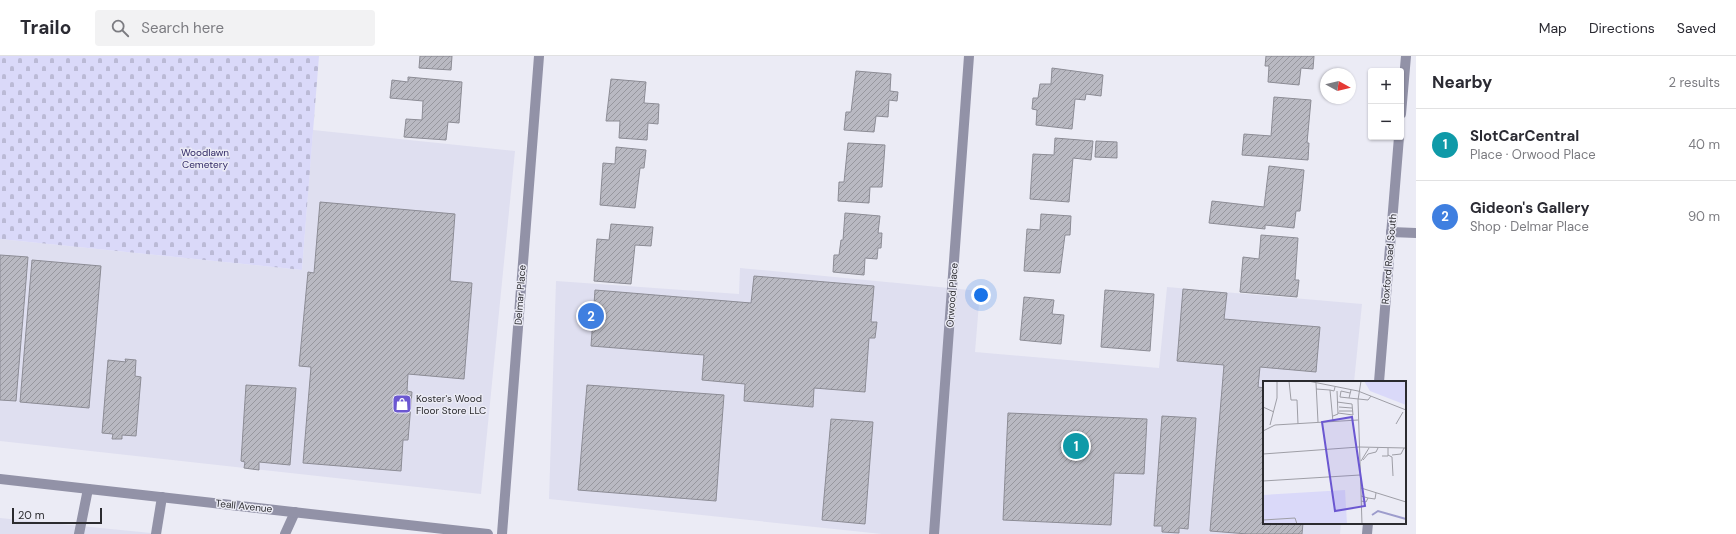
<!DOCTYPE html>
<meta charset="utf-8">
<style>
:root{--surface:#fff;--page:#f2f2f3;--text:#2b2b33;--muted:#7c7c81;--line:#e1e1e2;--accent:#db2777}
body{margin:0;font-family:"DM Sans",sans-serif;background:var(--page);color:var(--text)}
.controls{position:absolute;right:12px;top:12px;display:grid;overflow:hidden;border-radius:4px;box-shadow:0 1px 3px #0004}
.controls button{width:36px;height:36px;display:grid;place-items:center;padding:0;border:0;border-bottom:1px solid var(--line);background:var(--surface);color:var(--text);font:20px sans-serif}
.compass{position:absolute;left:1320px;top:12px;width:36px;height:36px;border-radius:50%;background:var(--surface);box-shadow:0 1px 3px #0004;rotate:98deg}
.scale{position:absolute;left:12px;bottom:10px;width:90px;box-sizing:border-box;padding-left:4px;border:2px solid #2b2b2f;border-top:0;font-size:11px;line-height:14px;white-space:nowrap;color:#2b2b2f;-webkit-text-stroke:3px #ebebf5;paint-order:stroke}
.you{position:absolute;left:981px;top:239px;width:14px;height:14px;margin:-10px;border:3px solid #fff;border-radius:50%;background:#1a73e8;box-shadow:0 0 0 6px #1a73e833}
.badge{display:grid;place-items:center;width:26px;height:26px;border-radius:50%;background:var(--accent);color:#fff;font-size:13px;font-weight:700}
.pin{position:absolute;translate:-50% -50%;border:2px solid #fff;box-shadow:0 1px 4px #0006}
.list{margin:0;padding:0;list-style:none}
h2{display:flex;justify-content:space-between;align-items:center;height:52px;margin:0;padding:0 16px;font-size:17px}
h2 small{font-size:13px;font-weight:400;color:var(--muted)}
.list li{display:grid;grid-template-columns:26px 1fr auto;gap:12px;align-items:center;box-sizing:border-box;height:72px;padding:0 16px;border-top:1px solid var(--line)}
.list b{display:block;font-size:15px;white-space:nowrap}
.list p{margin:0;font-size:13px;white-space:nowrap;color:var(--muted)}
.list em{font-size:13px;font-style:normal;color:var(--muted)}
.icon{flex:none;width:22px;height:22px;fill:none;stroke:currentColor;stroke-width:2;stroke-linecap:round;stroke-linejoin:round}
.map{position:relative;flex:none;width:1416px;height:478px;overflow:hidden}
header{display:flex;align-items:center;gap:24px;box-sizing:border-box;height:56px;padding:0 20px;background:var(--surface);border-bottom:1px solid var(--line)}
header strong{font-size:19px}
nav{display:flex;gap:22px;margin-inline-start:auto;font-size:14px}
.search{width:280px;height:36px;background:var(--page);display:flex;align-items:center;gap:10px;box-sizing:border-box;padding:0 14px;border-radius:4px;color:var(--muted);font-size:15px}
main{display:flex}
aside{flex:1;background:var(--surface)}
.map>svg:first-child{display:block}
.built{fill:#dfdff0}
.cemetery{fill:url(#cemetery-stones)}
.building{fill:url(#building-hatch);stroke:#8c8c95}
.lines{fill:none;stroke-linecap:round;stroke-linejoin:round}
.service{stroke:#9292a7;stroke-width:10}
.minor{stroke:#9292a7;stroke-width:10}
.tertiary{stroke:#9292a7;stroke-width:10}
.labels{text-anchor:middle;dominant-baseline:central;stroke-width:3;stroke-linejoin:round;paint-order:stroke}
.park-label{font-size:10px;fill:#332b66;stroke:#ebebf5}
.street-label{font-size:10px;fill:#2b2b2f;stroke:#ebebf5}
.poi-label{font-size:10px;fill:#2b2b2f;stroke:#ebebf5;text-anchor:start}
.inset-river{fill:none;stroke:#9d9ccc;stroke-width:2}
.inset-road{fill:none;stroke:#9e9ea6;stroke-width:1}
.view{fill:#6b57d1;fill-opacity:0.15;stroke:#6b57d1;stroke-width:2}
.inset-edge{fill:none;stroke:#2b2b2f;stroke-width:2}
</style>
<header>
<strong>Trailo</strong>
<div class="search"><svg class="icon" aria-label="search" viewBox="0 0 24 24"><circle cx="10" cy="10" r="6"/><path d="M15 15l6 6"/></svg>Search here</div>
<nav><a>Map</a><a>Directions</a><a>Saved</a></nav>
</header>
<main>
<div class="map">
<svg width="1416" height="478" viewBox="0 0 1416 478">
<defs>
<pattern id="cemetery-stones" width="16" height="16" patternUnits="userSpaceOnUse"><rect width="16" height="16" fill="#dad9f9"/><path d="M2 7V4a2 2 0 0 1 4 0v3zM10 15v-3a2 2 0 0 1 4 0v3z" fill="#bbbad6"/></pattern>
<pattern id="building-hatch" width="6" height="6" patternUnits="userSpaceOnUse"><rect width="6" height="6" fill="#b9b9c2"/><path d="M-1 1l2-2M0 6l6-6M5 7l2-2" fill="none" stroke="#97979e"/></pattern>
</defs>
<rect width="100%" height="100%" fill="#ebebf5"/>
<g class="built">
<path d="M 313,74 L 515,95 L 481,438 L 0,385 L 0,183 L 302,214 Z"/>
<path d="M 740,212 L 980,235 L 975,296 L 1159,312 L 1167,231 L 1362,248 L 1354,326 L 1264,326 L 1264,467 L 1341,467 L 1340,478 L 882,478 L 549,443 L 556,225 L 739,238 Z"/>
<path d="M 0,462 L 161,478 L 0,478 Z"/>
</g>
<path class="cemetery" d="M 0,0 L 319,0 L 302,214 L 0,183 Z"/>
<g class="building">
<path d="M 420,0 L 452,0 L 451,14 L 419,12 Z"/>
<path d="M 1266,0 L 1314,0 L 1313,13 L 1301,12 L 1299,29 L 1268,26 L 1269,10 L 1265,10 Z"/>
<path d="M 1052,12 L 1103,19 L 1101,40 L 1086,38 L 1085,44 L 1075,43 L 1072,73 L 1036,69 L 1037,54 L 1032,53 L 1033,42 L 1038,42 L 1040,28 L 1051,28 Z"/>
<path d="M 856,15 L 891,18 L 890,35 L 898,36 L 897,45 L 889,44 L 888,61 L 876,60 L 874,76 L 844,74 L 846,56 L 851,56 Z"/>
<path d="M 408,21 L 462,26 L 459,67 L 448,66 L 446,84 L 404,81 L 406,63 L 422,64 L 423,45 L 390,42 L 392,24 L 408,26 Z"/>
<path d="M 611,23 L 646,26 L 644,47 L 659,48 L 658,68 L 648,67 L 647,84 L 619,82 L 620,65 L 606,65 Z"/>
<path d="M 1274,41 L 1311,44 L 1307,87 L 1309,87 L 1308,104 L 1242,99 L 1244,78 L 1271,80 Z"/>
<path d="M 1055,82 L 1093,85 L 1091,104 L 1073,102 L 1069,146 L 1030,143 L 1033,98 L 1054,99 Z"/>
<path d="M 1096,85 L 1117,86 L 1117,102 L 1095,101 Z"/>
<path d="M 848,87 L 885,89 L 882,131 L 870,131 L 869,147 L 838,145 L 839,126 L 844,126 Z"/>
<path d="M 616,91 L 646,94 L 644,112 L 640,112 L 635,152 L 600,149 L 603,107 L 615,108 Z"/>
<path d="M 1269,110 L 1304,114 L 1300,155 L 1296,155 L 1294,172 L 1265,169 L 1265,173 L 1209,167 L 1212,145 L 1264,151 Z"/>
<path d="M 320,146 L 455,158 L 450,225 L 472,227 L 464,323 L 408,318 L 407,335 L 412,336 L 408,384 L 403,384 L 401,415 L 303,407 L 311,311 L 299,310 L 308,216 L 314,217 Z"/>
<path d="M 845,157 L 880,160 L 878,177 L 882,177 L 881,192 L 878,192 L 877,203 L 865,202 L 864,219 L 833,216 L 834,199 L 839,199 L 841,184 L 843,184 Z"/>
<path d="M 1041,158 L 1071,160 L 1070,179 L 1065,179 L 1060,217 L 1024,215 L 1027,173 L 1040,174 Z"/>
<path d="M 611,168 L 653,171 L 651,190 L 635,189 L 631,228 L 594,225 L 597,183 L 609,184 Z"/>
<path d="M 1261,179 L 1298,182 L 1295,224 L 1299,224 L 1297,241 L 1240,236 L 1243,201 L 1259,203 Z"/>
<path d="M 0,199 L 28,201 L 16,345 L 0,344 Z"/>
<path d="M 32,204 L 101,210 L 89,352 L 20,346 Z"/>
<path d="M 754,220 L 874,230 L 871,266 L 877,266 L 875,282 L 869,282 L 865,336 L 814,332 L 813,351 L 744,345 L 745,328 L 702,324 L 704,299 L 591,290 L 595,234 L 751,247 Z"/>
<path d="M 1183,233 L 1227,237 L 1224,263 L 1320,271 L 1316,316 L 1260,311 L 1258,331 L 1264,332 L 1264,467 L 1303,467 L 1302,478 L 1248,478 L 1210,475 L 1224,309 L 1177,305 Z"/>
<path d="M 1105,234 L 1154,238 L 1150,295 L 1101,291 Z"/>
<path d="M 1024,241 L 1054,244 L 1052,258 L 1064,259 L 1061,288 L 1020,284 Z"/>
<path d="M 125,303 L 136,304 L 135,320 L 141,321 L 136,380 L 122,379 L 122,383 L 112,383 L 113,378 L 102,377 L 108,304 L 126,306 Z"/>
<path d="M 246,329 L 296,332 L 290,409 L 259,406 L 259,414 L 244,412 L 245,406 L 241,405 Z"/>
<path d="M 587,329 L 724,339 L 716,445 L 578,434 Z"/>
<path d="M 1008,357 L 1147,363 L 1144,418 L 1114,417 L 1111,469 L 1003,464 Z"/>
<path d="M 1162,360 L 1196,362 L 1188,473 L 1179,472 L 1179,477 L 1162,476 L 1162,470 L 1154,470 Z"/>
<path d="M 831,363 L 873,366 L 865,468 L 822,464 Z"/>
</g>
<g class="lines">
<g class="service">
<path d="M 1391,176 L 1416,177"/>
<path d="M 79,478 L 88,433"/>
<path d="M 156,478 L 162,441"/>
</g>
<g class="minor">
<path d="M 1401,58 L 1406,0"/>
<path d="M 1379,326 L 1399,81"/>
<path d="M 285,478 L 295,456"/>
<path d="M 502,478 L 539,0"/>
<path d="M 934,478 L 969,0"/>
<path d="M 1367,478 L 1368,467"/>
</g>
<path class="tertiary" d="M 0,423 L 488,478"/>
</g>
<defs>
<symbol id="shop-square" viewBox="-11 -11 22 22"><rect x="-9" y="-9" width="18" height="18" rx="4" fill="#6b57d1" stroke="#ebebf5"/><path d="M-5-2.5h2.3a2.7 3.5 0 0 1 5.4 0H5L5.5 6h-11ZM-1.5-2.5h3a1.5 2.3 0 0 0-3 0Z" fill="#fff"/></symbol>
</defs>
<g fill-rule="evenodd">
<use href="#shop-square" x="391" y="337" width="22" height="22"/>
</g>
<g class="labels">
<g class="park-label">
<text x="205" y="96">Woodlawn<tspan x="205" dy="12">Cemetery</tspan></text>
</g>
<g class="street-label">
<text transform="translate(1389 203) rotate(-85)">Roxford Road South</text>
<text transform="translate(520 239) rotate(-86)">Delmar Place</text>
<text transform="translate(952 239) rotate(-86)">Orwood Place</text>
<text transform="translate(244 450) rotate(6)">Teall Avenue</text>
</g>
<g class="poi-label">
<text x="416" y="342">Koster's Wood<tspan x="416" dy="12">Floor Store LLC</tspan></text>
</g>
</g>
<g transform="translate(1263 325)">
<rect width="143" height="143" fill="#ebebf5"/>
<path d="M 101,0 L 143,1 L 143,24 L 107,10 Z" fill="#dad9f9"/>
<path d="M 82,109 L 84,143 L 0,143 L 0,114 Z" fill="#dad9f9"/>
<path class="inset-river" d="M 109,134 L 115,130 L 143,138"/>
<path class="inset-road" d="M 26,0 L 28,19 L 34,19 L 35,43M 45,0 L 95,10 L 143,29M 98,0 L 95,19 L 99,143M 53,2 L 55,41M 53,8 L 67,9M 88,9 L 86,17 L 105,19 L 108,15M 86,17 L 77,16 L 78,10 L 87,12M 74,21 L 89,23 L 90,34 L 75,32M 0,26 L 11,31M 76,26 L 89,27M 76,30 L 90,30M 70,35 L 75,33 L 74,10M 70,41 L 67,9 L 71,10 L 72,6M 133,43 L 140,31M 7,44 L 14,17 L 14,0M 0,50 L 12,44 L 95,39M 0,73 L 96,66 L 143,67M 125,74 L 129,76 L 130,95M 129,74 L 138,73 L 141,67M 119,75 L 125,75 L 125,67M 100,79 L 105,73 L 113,71 L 115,67M 98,80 L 106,67M 0,100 L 97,94M 98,107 L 143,121M 98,115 L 105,117 L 103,121 L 98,120M 105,117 L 112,118 L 113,112M 0,139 L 32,137 L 34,143"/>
<path class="view" d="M 89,36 L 102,125 L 72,130 L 59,41 Z"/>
<rect width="143" height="143" class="inset-edge"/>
</g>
</svg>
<div class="controls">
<button>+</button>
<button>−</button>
</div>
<svg class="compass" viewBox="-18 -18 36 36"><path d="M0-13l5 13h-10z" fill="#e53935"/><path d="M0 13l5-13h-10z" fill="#7c7c81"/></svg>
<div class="scale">20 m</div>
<div class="you"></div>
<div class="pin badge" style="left:1076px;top:390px;background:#0f9aa8">1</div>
<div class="pin badge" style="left:591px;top:260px;background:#3f7fe0">2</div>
</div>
<aside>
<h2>Nearby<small>2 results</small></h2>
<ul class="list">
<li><span class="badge" style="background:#0f9aa8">1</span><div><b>SlotCarCentral</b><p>Place · Orwood Place</p></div><em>40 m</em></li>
<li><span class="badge" style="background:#3f7fe0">2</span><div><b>Gideon's Gallery</b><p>Shop · Delmar Place</p></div><em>90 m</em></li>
</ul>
</aside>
</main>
